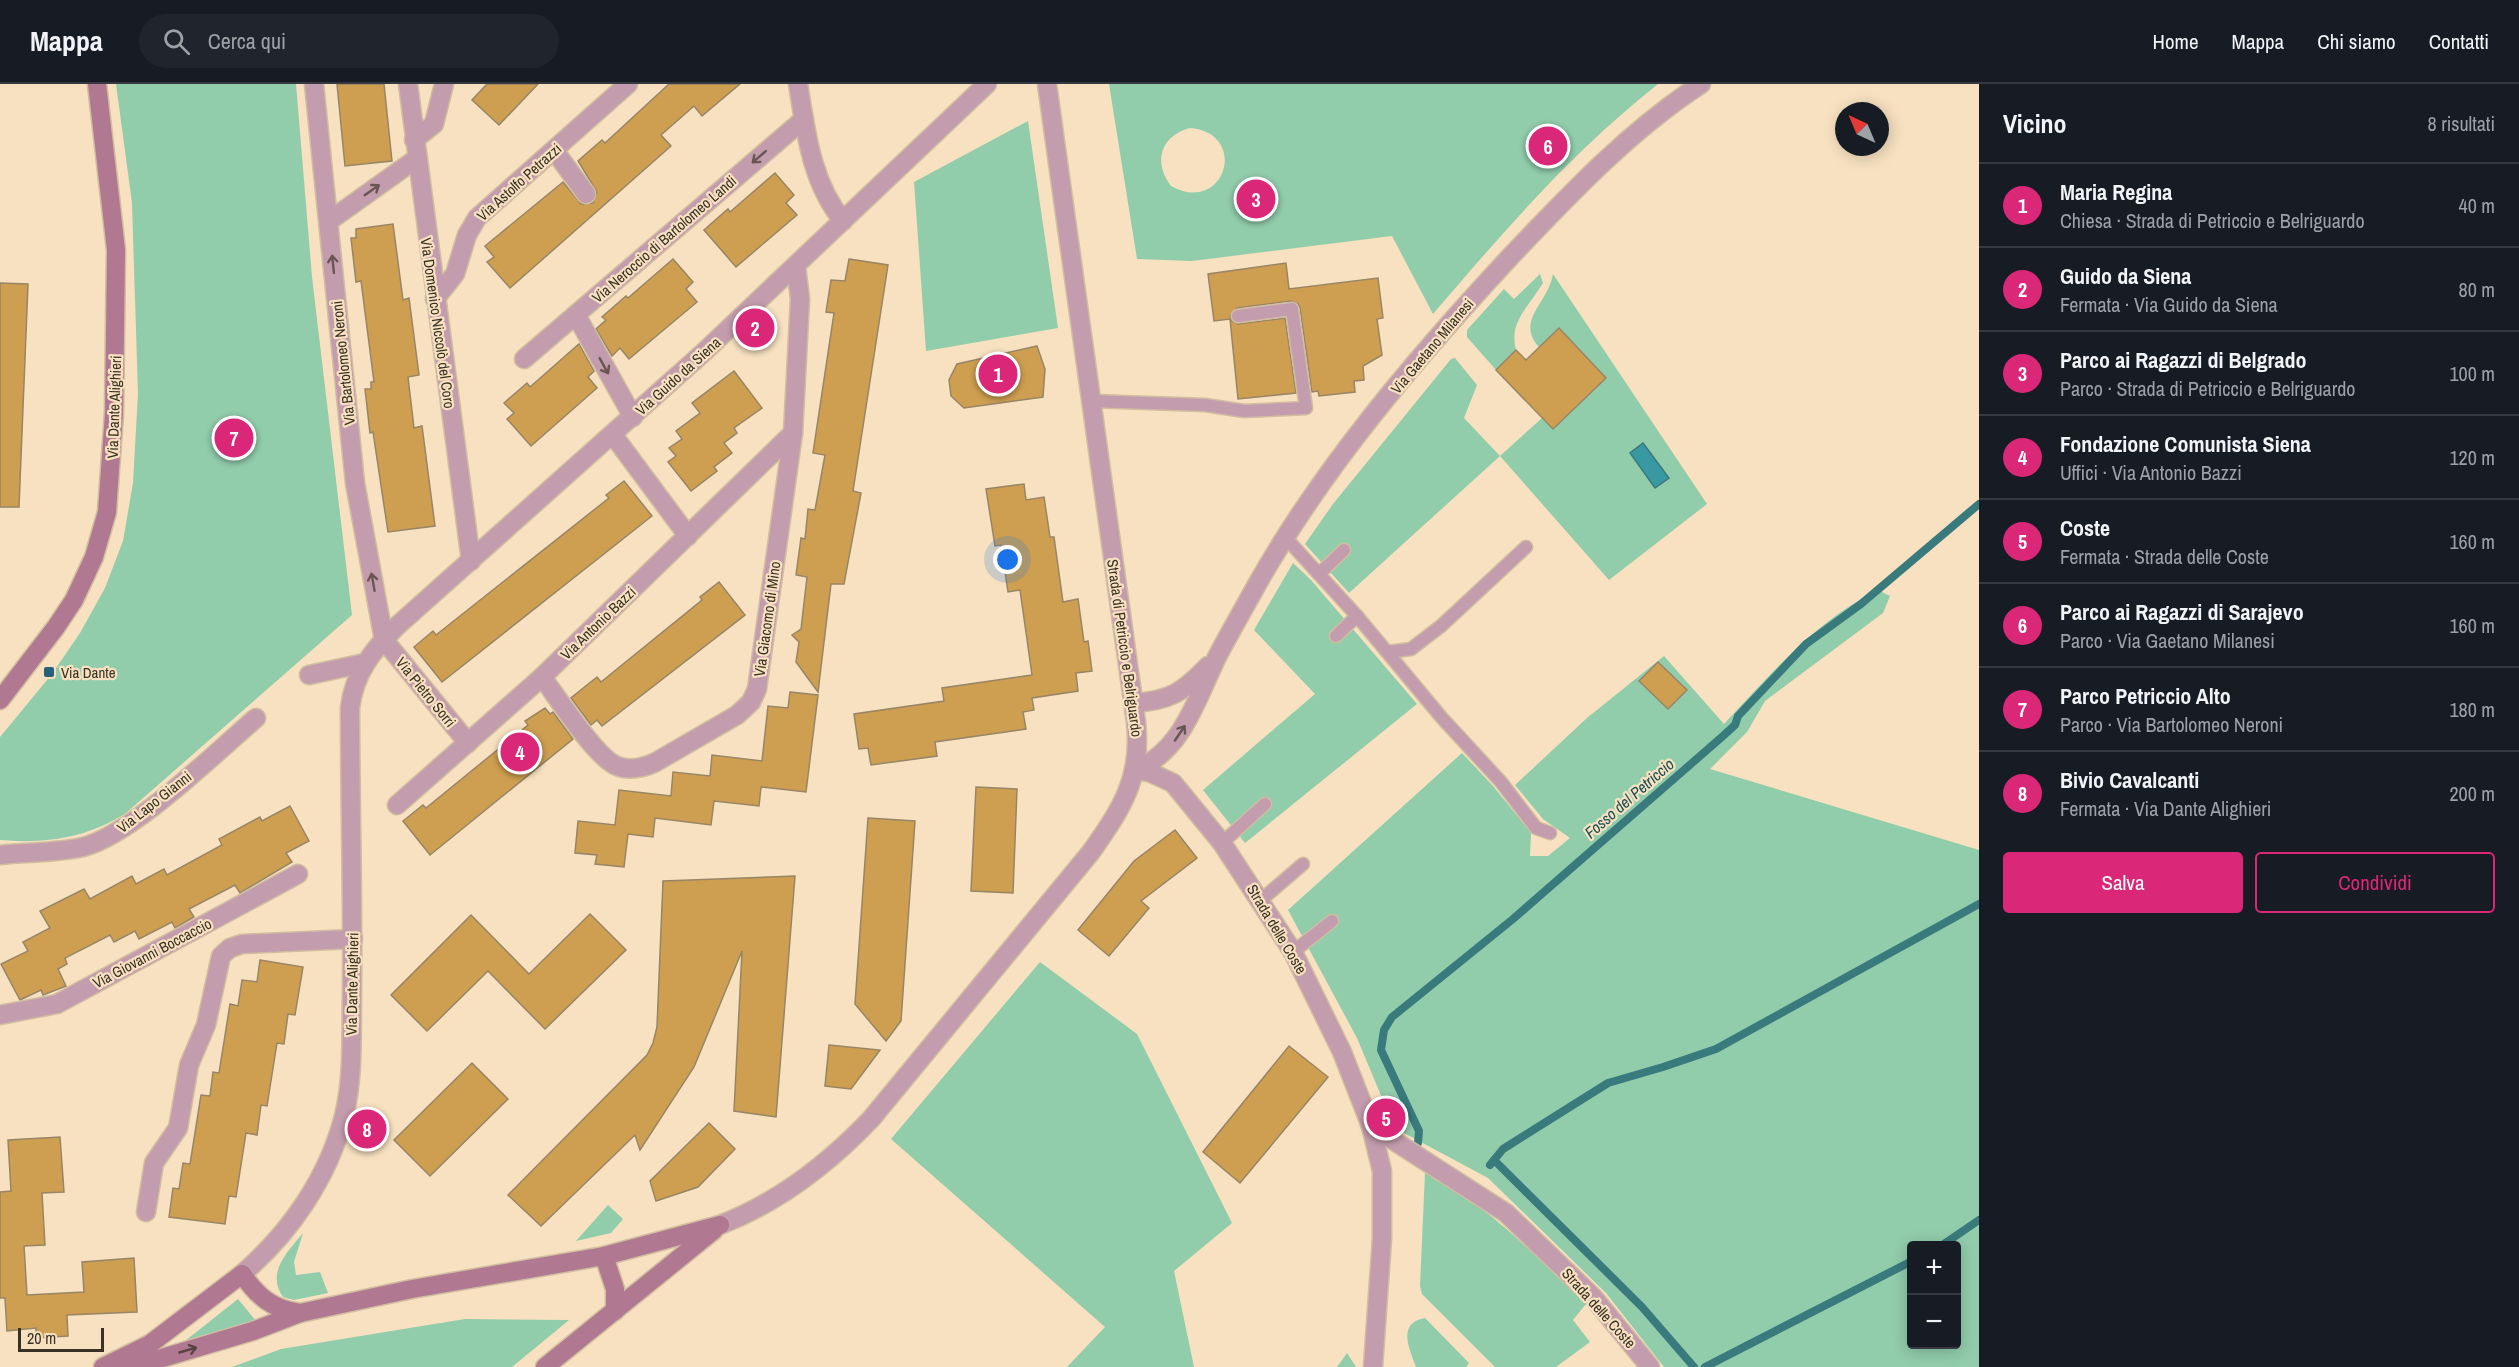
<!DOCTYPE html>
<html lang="it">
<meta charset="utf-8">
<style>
:root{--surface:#171b24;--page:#20242c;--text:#f1f3f6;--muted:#9ea1a6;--line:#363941;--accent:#db2777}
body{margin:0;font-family:"Archivo Narrow",sans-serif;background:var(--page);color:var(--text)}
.controls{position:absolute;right:18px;bottom:18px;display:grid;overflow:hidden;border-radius:6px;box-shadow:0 3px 15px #0003}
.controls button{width:54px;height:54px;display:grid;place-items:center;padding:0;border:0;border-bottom:2px solid var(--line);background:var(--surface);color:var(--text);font:30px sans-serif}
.compass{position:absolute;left:1835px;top:18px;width:54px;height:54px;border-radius:50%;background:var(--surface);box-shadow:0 3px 15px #0003;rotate:316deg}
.scale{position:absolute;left:18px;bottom:15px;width:86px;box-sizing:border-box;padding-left:6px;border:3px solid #393124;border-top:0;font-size:16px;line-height:21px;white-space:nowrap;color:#393124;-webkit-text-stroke:4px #f7e1c0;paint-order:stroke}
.you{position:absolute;left:1008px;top:476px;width:21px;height:21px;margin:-15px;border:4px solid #fff;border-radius:50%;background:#1a73e8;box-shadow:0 0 0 9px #1a73e833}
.badge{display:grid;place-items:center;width:39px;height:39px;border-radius:50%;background:var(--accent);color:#fff;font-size:20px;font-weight:700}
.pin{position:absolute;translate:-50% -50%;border:3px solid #fff;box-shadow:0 2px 6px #0006}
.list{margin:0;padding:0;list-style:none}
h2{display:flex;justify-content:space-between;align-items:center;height:78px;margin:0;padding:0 24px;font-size:26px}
h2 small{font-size:20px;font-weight:400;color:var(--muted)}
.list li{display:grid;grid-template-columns:39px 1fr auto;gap:18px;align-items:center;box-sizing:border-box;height:84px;padding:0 24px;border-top:2px solid var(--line)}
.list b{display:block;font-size:22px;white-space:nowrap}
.list p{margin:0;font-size:20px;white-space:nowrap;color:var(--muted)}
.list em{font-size:20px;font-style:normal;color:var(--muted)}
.actions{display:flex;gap:12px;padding:18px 24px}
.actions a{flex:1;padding:14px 0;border:2px solid var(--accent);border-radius:6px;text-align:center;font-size:21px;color:var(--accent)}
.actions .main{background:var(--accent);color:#fff}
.icon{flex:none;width:33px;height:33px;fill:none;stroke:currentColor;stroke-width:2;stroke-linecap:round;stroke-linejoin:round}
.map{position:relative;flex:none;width:1979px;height:1283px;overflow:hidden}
header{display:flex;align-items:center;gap:36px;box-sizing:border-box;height:84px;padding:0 30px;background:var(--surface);border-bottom:2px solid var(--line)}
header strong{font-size:28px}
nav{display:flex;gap:33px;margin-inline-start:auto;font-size:21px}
.search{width:420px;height:54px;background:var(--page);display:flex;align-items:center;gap:15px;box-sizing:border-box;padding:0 21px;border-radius:33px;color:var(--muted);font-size:22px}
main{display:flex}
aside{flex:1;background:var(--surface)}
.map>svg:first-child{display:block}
.green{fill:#91ccab;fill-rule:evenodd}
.water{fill:#3999a3;stroke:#397a7d;stroke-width:1.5}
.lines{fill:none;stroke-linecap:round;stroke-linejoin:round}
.stream{stroke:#397a7d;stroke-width:8}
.building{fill:#ce9f50;stroke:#988566;stroke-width:1.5}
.lane-casing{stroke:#d1bea1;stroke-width:15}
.street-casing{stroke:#d1bea1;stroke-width:21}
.secondary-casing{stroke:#d1bea1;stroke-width:21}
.lane{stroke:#c39cad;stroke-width:12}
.street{stroke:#c39cad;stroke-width:18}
.secondary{stroke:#b07991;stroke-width:18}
.oneway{stroke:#695654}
.oneway2{stroke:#57433f}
.poi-dot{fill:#27617a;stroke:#f7e1c0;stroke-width:2}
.labels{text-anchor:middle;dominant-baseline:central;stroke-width:4.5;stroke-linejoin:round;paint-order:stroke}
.street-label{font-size:15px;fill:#393124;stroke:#f7e1c0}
.poi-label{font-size:15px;fill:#393124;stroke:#f7e1c0;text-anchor:start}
.water-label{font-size:16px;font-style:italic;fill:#184f54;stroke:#f7e1c0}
</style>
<header>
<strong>Mappa</strong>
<div class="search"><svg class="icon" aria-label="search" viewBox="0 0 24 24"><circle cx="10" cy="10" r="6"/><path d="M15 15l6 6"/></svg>Cerca qui</div>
<nav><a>Home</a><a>Mappa</a><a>Chi siamo</a><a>Contatti</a></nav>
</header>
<main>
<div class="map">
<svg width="1979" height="1283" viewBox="0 0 1979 1283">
<rect width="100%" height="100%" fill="#f7e1c0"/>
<g class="green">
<path d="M 116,0 L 296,0 L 312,193 L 352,531 L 126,729 C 87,754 46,760 0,756 L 0,653 L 52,590 L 80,549 L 105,504 L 123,457 L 133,399 L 138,310 L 132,119 Z"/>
<path d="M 1109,0 L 1658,0 C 1571,69 1505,146 1433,230 L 1392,152 L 1192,177 L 1137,175 ZM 1190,44 C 1250,49 1225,132 1171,102 C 1153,79 1160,52 1190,44 Z"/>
<path d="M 1028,37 L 1058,244 L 926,267 L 914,98 Z"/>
<path d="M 1540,190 L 1543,199 C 1530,221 1508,238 1516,266 L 1496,286 L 1467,253 L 1467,246 L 1504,205 L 1514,215 Z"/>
<path d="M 1553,190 L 1707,420 L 1609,496 L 1500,372 L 1349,509 L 1305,460 L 1333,420 L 1451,275 L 1455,274 L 1477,301 L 1464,334 L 1500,372 L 1542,334 L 1553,345 L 1606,294 L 1559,244 L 1539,263 C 1515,236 1548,220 1553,190 Z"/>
<path d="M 1293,479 L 1311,496 L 1417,620 L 1245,759 L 1203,706 L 1315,610 L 1254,546 Z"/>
<path d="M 1878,506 L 1890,512 L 1883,529 L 1765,617 L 1747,648 L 1710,685 L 1979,766 L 1979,1283 L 1664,1283 L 1606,1209 L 1488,1094 L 1404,1049 L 1390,1033 L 1357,954 L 1288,826 L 1462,669 L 1493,702 L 1531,749 L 1530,772 L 1548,772 L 1570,754 L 1543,735 L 1515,701 L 1587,634 L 1664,572 L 1724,640 C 1772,589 1815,537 1878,506 ZM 1912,1162 L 1956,1162 L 1956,1260 L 1912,1260 Z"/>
<path d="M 1040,878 L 1137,950 L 1232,1139 L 1174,1187 L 1194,1283 L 1067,1283 L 1105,1243 L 891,1055 Z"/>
<path d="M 1425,1089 C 1488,1120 1536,1173 1586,1220 L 1573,1236 L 1590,1258 L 1556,1283 L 1495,1283 L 1422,1210 L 1420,1202 Z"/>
<path d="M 608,1121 L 623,1135 L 611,1149 L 576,1157 Z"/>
<path d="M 303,1149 L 294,1178 L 296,1191 L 320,1188 L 328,1209 L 294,1216 L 283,1213 C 266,1188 287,1169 303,1149 Z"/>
<path d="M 238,1215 L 256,1237 L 185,1257 Z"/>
<path d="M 1425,1234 L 1469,1279 L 1466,1283 L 1416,1283 C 1409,1264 1397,1239 1425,1234 Z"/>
<path d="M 465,1235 L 569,1236 L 512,1283 L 232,1283 L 281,1265 Z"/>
<path d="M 1347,1269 L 1356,1283 L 1337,1283 Z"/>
</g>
<path class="water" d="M 1643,359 L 1669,394 L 1655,404 L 1630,369 Z"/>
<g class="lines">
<g class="stream">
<path d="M 1418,1059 L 1419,1047 L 1381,966 L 1384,946 L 1392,933 L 1513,835 L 1723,652 L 1735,641 L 1738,632 L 1806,560 L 1861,520 L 1979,420"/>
<path d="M 1494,1076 L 1642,1223 L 1694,1283"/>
<path d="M 1490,1081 L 1503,1065 L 1608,999 L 1663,983 L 1716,965 L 1979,820"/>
<path d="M 1941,1162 L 1979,1136"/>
<path d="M 1705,1283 L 1912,1177"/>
</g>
</g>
<g class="building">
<path d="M 337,0 L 384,0 L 392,77 L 345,82 Z"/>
<path d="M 487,0 L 538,0 L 499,41 L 472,16 Z"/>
<path d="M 669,0 L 740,0 L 702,32 L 694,22 L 661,51 L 671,62 L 510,204 L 487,178 L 494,173 L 485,162 L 563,98 L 581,120 L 593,119 L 597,108 L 578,77 L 602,56 L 605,59 Z"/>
<path d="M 775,89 L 794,111 L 786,119 L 797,131 L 736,183 L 704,146 L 728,125 L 730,128 Z"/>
<path d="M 393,140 L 403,216 L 409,214 L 419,291 L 408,293 L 414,344 L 422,342 L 435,442 L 388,448 L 373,348 L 370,349 L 365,305 L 371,305 L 371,298 L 374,298 L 361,197 L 356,198 L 351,154 L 356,154 L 356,145 Z"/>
<path d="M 673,175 L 693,198 L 686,205 L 697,218 L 629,275 L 620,264 L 612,272 L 596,245 L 606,236 L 602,233 L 626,212 L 628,214 Z"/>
<path d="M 849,175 L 888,181 L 853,407 L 861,409 L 844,500 L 831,500 L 818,608 L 796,578 L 799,558 L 792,551 L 801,545 L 807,493 L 796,491 L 801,454 L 805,455 L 808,425 L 815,426 L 825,371 L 813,369 L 834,229 L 826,228 L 831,196 L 845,197 Z"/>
<path d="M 1286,179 L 1289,205 L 1378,194 L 1383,234 L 1377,235 L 1382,271 L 1363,282 L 1364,296 L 1354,297 L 1355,308 L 1319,312 L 1318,307 L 1312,308 L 1300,224 L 1298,220 L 1291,217 L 1237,224 L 1230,232 L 1232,237 L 1238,240 L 1285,234 L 1296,309 L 1238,315 L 1230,235 L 1214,237 L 1208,190 Z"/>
<path d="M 0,199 L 28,200 L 19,423 L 0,423 Z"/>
<path d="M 1559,244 L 1606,294 L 1553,345 L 1496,286 L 1516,266 L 1526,276 Z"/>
<path d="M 579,260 L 594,287 L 588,293 L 597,304 L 531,362 L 507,335 L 514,329 L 504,319 L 527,299 L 530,303 Z"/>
<path d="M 1037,262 L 1045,285 L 1043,313 L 964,324 L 951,312 L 949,296 L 957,280 Z"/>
<path d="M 734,287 L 762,324 L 734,344 L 737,349 L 724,359 L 732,369 L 714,383 L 717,387 L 691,407 L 668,378 L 676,372 L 669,364 L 682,355 L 676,347 L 700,329 L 692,319 Z"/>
<path d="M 624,397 L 652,432 L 442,598 L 414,563 L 433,547 L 436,551 L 609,414 L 606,411 Z"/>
<path d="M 1024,400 L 1026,416 L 1044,413 L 1050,453 L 1054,453 L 1063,518 L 1078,515 L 1084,558 L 1088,557 L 1092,587 L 1076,589 L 1078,607 L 1032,614 L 1034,626 L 1023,628 L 1026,645 L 935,658 L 937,672 L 871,681 L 868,664 L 859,665 L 854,630 L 944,617 L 942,604 L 1032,591 L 1020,506 L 1008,508 L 1001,461 L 995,462 L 986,405 Z"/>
<path d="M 719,498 L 745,531 L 602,642 L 597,636 L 591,641 L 571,614 L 597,593 L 601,598 L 702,516 L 700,513 Z"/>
<path d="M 1658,578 L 1687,606 L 1668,625 L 1639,597 Z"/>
<path d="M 790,608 L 818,611 L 806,708 L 761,703 L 759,722 L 714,717 L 711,741 L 655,734 L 653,753 L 628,750 L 624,783 L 595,780 L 597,771 L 575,769 L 578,737 L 615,741 L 619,706 L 671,712 L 673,688 L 710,692 L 712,671 L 762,677 L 768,622 L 788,624 Z"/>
<path d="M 545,624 L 550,630 L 553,628 L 573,655 L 430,771 L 403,737 L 423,721 L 426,724 L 528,641 L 525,637 Z"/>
<path d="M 976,703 L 1017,705 L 1013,809 L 971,807 Z"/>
<path d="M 290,722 L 309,757 L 286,769 L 292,778 L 240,809 L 235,801 L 189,825 L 194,833 L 175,844 L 172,838 L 139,855 L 135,847 L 114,858 L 110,851 L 65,874 L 67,880 L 58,885 L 66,902 L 43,911 L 41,906 L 20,916 L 1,880 L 28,867 L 23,858 L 50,844 L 40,827 L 84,805 L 90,815 L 132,792 L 136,800 L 164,785 L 167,791 L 222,761 L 219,755 L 260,733 L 262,737 Z"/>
<path d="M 868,734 L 915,737 L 901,937 L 886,957 L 855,920 Z"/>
<path d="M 1175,746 L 1197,774 L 1141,817 L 1149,824 L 1109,872 L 1078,846 L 1134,777 Z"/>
<path d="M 795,792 L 776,1033 L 734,1027 L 742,867 L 694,983 L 640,1066 L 635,1051 L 541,1142 L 508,1111 L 647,971 L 653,959 L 657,943 L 663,797 Z"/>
<path d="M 590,830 L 626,866 L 545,945 L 488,887 L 427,947 L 391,911 L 471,831 L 529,890 Z"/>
<path d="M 260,876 L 303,883 L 295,931 L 288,930 L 284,960 L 277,959 L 267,1022 L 261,1021 L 257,1051 L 246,1049 L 236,1113 L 229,1112 L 225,1140 L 169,1133 L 173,1104 L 179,1105 L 183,1079 L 190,1080 L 201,1011 L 210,1012 L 213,988 L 219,989 L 230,920 L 238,922 L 242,896 L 257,898 Z"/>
<path d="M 829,961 L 880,966 L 851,1005 L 825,1002 Z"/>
<path d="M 1289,962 L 1328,993 L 1240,1099 L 1203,1068 Z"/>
<path d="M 472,979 L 508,1015 L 430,1092 L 394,1056 Z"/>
<path d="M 709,1039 L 735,1065 L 698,1103 L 656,1117 L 650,1097 Z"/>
<path d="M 60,1053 L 64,1108 L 42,1109 L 45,1161 L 24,1162 L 27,1211 L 84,1208 L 82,1178 L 134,1174 L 137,1228 L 67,1231 L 68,1252 L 36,1254 L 36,1244 L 7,1247 L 5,1214 L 0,1214 L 0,1108 L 11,1107 L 8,1056 Z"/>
</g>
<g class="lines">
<defs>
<g id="lane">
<path d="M 1091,317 L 1205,321 L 1244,327 L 1306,324 L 1292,225 L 1238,232"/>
<path d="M 1285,453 L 1357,532 L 1442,634 L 1501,698 L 1536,744 L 1550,749"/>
<path d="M 1319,490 L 1344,466"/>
<path d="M 1336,552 L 1357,532"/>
<path d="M 1388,568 L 1411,565 L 1441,542 L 1526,463"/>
<path d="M 1222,759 L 1265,720"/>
<path d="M 1261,816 L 1303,780"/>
<path d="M 1293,868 L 1332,837"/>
</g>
<g id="street">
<path d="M 314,0 L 355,399 L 384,556 L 468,659"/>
<path d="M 408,0 L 471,477"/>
<path d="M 798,0 C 806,48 811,98 843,137"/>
<path d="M 414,56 L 434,40 L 444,0"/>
<path d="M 554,66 L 586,110"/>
<path d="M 329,137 L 416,75"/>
<path d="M 435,215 L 455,190 L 467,151 L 477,134 L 628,0"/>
<path d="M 576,231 L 633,333"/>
<path d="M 524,275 L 804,35"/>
<path d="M 613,351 L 688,452"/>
<path d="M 309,591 L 365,579"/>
<path d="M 542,593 C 558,614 596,674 617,682 C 629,687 642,684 654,679 L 737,631 L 751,618 L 757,605 L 793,349 L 800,215 L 796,182"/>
<path d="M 1133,619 C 1170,617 1183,608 1208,582"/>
<path d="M 1136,686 C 1184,665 1196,615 1218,571 C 1230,548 1243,526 1255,504 C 1322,384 1417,273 1510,173 C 1569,111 1629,47 1701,0"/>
<path d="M 1136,686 L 1149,688 L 1173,699 L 1222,759 L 1293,868 L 1342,968 L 1371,1042 L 1382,1087 L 1382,1154 L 1373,1283"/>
<path d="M 397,721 L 542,593 L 793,349"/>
<path d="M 0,771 C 27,768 57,769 83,763 C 133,750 215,669 256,634"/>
<path d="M 0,931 L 57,920 L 298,790"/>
<path d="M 1371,1042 L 1506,1129 L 1593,1213 L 1650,1283"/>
<path d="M 146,1128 L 154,1079 L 178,1044 L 189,981 L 206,941 L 221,872 L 230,864 L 242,860 L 353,855"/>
<path d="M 720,1141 C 777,1119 829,1079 871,1035 L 1091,768 C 1122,724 1142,694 1136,638 L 1047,0"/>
<path d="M 242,1190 C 290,1149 328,1094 344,1032 C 354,991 351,948 352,906 C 353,812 350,718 350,624 C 354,589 373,566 397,542 L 704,268 L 987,0"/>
</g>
<g id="secondary">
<path d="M 0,616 L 56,543 L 74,516 L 94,473 L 107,428 L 114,329 L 116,166 L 97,0"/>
<path d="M 604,1172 L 615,1205 L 615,1227"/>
<path d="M 103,1283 L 150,1260 L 242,1190 C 258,1213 272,1225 300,1229"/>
<path d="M 132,1283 L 253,1247 L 300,1229 L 412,1205 L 604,1172 L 720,1141"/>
<path d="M 545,1283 L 714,1146"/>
</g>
</defs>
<use href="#lane" class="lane-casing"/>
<use href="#street" class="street-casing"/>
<use href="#secondary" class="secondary-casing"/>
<use href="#lane" class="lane"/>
<use href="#street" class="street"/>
<use href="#secondary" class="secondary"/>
</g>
<defs><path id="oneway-shaft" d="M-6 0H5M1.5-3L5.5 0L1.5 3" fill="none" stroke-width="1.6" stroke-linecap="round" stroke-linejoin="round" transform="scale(1.5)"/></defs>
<g class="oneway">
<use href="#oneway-shaft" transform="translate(759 73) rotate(139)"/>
<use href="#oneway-shaft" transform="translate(372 106) rotate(-35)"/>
<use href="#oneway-shaft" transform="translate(333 180) rotate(-96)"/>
<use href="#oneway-shaft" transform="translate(604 282) rotate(61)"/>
<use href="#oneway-shaft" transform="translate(373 498) rotate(-100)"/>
<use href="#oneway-shaft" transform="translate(1180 649) rotate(-56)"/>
</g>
<use class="oneway2" href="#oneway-shaft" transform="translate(188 1266) rotate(-16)"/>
<rect class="poi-dot" x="43" y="582" width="12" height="12" rx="3"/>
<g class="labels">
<g class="street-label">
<text transform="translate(519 98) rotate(-42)">Via Astolfo Petrazzi</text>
<text transform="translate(664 155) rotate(-41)">Via Neroccio di Bartolomeo Landi</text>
<text transform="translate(438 239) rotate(82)">Via Domenico Niccolò del Coro</text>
<text transform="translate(1432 262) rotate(-50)">Via Gaetano Milanesi</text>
<text transform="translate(343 279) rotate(-96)">Via Bartolomeo Neroni</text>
<text transform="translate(678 292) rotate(-42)">Via Guido da Siena</text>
<text transform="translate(114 323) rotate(-88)">Via Dante Alighieri</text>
<text transform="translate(767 535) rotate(-82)">Via Giacomo di Mino</text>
<text transform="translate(598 539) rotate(-44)">Via Antonio Bazzi</text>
<text transform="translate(1125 564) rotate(82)">Strada di Petriccio e Belriguardo</text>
<text transform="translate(426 608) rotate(51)">Via Pietro Sorri</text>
<text transform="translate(154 718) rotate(-38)">Via Lapo Gianni</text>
<text transform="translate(1277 845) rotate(59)">Strada delle Coste</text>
<text transform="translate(152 869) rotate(-28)">Via Giovanni Boccaccio</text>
<text transform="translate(352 900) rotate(-89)">Via Dante Alighieri</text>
<text transform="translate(1599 1224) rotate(48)">Strada delle Coste</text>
</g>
<g class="poi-label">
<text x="61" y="588">Via Dante</text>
</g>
<g class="water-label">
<text transform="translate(1629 714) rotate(-41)">Fosso del Petriccio</text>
</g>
</g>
</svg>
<div class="controls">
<button>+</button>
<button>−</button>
</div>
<svg class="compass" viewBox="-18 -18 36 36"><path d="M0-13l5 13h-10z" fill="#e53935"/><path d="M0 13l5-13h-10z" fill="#9ea1a6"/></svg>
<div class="scale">20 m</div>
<div class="you"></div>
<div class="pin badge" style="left:998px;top:290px">1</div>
<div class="pin badge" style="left:755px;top:244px">2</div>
<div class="pin badge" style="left:1256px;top:115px">3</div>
<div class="pin badge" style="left:520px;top:668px">4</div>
<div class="pin badge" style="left:1386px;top:1034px">5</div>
<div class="pin badge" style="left:1548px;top:62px">6</div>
<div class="pin badge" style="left:234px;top:354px">7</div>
<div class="pin badge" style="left:367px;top:1045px">8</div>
</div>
<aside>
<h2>Vicino<small>8 risultati</small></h2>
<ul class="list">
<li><span class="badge">1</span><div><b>Maria Regina</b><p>Chiesa · Strada di Petriccio e Belriguardo</p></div><em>40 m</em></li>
<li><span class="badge">2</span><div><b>Guido da Siena</b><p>Fermata · Via Guido da Siena</p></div><em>80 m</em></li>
<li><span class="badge">3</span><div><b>Parco ai Ragazzi di Belgrado</b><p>Parco · Strada di Petriccio e Belriguardo</p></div><em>100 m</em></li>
<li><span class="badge">4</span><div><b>Fondazione Comunista Siena</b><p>Uffici · Via Antonio Bazzi</p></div><em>120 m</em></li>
<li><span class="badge">5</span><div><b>Coste</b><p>Fermata · Strada delle Coste</p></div><em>160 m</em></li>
<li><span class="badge">6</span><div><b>Parco ai Ragazzi di Sarajevo</b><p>Parco · Via Gaetano Milanesi</p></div><em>160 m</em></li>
<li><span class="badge">7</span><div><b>Parco Petriccio Alto</b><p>Parco · Via Bartolomeo Neroni</p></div><em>180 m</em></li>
<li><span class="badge">8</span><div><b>Bivio Cavalcanti</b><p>Fermata · Via Dante Alighieri</p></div><em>200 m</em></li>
</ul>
<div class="actions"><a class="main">Salva</a><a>Condividi</a></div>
</aside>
</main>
